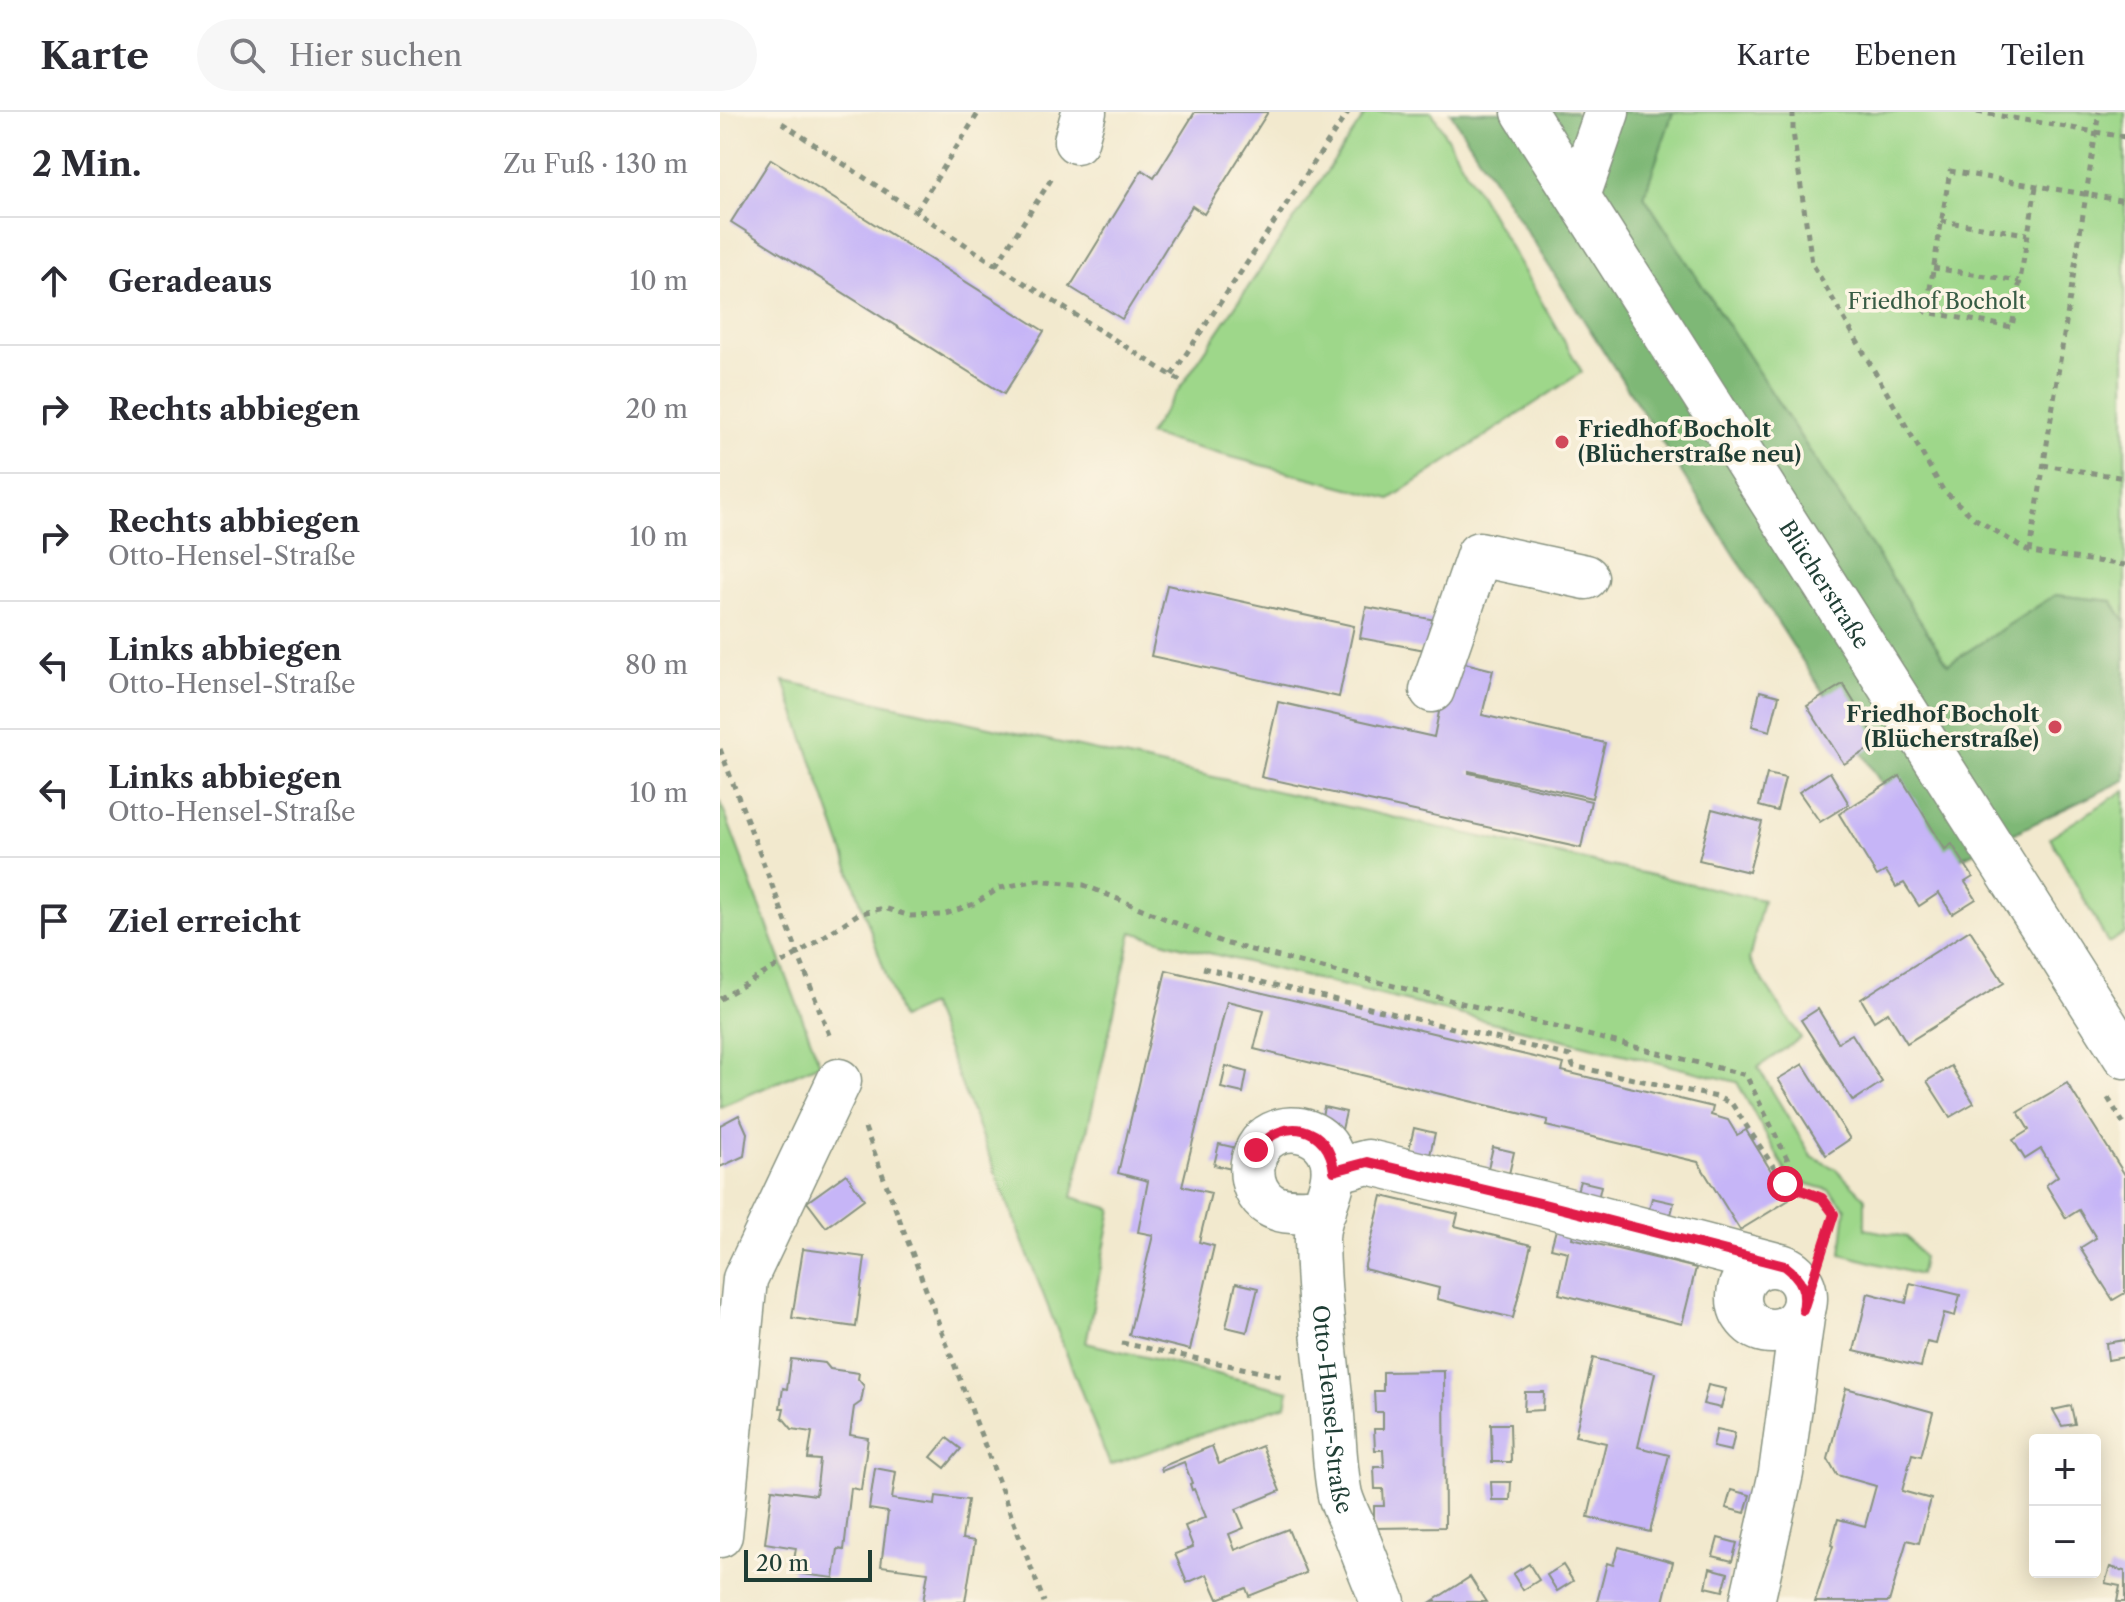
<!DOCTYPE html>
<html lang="de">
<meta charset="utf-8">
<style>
:root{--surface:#fff;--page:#f7f7f7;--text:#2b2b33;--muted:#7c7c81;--line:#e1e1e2}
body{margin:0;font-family:"Libre Caslon Text",serif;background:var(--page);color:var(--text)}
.controls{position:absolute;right:24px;bottom:24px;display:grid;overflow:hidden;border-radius:8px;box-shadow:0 4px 20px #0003}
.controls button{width:72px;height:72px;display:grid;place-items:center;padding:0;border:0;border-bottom:2px solid var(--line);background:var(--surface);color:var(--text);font:40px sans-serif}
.scale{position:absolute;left:24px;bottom:20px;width:128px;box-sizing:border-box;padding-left:8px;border:4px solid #1f3d34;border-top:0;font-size:22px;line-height:28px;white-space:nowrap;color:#1f3d34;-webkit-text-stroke:6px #fcf5e5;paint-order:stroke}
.stop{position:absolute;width:24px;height:24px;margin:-18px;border:6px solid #e11d48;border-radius:50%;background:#fff}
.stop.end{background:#e11d48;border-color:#fff;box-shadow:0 2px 8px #0008}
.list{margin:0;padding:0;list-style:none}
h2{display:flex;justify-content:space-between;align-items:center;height:104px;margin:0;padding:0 32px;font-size:34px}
h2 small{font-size:26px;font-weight:400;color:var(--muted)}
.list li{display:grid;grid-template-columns:52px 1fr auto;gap:24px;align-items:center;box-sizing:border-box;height:128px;padding:0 32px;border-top:2px solid var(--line)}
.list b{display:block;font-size:30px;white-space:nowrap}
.list p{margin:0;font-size:26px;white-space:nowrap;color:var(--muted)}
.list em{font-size:26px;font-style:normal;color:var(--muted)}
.icon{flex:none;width:44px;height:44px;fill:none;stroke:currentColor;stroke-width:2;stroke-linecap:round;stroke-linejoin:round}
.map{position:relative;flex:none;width:1405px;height:1490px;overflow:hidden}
header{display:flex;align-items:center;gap:48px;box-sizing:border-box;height:112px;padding:0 40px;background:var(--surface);border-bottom:2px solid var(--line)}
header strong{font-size:38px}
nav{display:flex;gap:44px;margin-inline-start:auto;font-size:28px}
.search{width:560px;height:72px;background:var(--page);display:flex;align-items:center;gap:20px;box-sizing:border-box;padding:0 28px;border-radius:44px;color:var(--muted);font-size:30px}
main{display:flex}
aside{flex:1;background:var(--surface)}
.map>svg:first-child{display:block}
.green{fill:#9ed78a;stroke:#5e8a5f;stroke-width:2}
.forest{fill:#7eb876;stroke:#4e7a55;stroke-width:2}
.building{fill:#c6b5f7}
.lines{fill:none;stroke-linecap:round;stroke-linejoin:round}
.minor-casing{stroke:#889381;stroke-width:47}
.path{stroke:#889381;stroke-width:5;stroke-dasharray:6 6;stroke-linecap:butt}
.minor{stroke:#fff;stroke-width:44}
.route{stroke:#e11d48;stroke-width:10}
.poi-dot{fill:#d1495b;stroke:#fcf5e5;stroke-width:3}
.labels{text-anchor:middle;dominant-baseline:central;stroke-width:7;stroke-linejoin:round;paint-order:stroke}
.park-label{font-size:22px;fill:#385c45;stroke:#fcf5e5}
.poi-label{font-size:22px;font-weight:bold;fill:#1f3d34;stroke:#fcf5e5;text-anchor:start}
.street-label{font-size:22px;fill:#1f3d34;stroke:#fcf5e5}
</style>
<header>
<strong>Karte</strong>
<div class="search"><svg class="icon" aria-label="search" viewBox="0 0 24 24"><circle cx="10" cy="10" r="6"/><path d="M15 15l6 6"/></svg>Hier suchen</div>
<nav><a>Karte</a><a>Ebenen</a><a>Teilen</a></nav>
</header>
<main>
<aside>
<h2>2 Min.<small>Zu Fuß · 130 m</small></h2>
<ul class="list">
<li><svg class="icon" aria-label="ahead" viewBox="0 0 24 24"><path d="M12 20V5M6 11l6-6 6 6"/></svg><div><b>Geradeaus</b></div><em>10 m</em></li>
<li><svg class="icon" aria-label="right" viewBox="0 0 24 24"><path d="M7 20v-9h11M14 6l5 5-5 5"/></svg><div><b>Rechts abbiegen</b></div><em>20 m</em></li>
<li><svg class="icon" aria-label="right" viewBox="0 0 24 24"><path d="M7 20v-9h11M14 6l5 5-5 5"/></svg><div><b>Rechts abbiegen</b><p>Otto-Hensel-Straße</p></div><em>10 m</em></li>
<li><svg class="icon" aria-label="left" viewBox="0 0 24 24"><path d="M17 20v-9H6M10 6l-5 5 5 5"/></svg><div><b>Links abbiegen</b><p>Otto-Hensel-Straße</p></div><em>80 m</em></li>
<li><svg class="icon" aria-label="left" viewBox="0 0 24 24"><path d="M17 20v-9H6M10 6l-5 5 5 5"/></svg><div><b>Links abbiegen</b><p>Otto-Hensel-Straße</p></div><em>10 m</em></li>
<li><svg class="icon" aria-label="arrive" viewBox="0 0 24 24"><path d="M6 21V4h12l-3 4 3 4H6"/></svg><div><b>Ziel erreicht</b></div></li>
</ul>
</aside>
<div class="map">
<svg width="1405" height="1490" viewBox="0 0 1405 1490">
<rect width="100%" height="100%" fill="#fcf5e5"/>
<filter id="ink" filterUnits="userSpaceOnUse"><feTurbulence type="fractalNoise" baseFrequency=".0125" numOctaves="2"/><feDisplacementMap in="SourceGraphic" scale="16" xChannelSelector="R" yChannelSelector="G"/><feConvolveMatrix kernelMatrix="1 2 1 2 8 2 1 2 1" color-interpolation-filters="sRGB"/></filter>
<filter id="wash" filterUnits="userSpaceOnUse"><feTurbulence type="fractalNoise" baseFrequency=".006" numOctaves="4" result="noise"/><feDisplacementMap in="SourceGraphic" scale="32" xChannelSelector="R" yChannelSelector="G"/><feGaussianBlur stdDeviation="1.8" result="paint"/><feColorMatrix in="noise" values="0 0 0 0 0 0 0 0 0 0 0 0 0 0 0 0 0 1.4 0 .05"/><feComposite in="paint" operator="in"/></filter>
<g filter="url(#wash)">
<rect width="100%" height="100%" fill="#f2e9ce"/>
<g class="green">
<path d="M 647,0 L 712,0 L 862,260 L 670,387 L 428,323 Z"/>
<path d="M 953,0 L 1405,0 L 1405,509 L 1392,489 L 1335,483 L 1228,552 L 924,84 Z"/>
<path d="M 64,569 L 1043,788 L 1029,848 L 1081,926 L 1038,955 L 1092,1045 L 1116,1057 L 1145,1086 L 1145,1117 L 1187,1125 L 1203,1145 L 1200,1163 L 1121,1142 L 1126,1096 L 1109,1078 L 1070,1067 L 1017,970 L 460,834 L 412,820 L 352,1085 L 392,1097 L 366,1231 L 569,1279 L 566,1293 L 390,1353 L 210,893 L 181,906 Z"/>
<path d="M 1405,678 L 1405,821 L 1388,831 L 1330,725 Z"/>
<path d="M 0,689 L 100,952 L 0,995 Z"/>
</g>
<path class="forest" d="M 730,0 L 855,0 L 858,4 L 860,0 L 953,0 L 924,84 L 1228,552 L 1335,483 L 1392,489 L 1405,509 L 1405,668 L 1217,758 Z"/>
<g id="blocks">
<g class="building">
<path d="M 475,0 L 548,0 L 484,102 L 472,94 L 402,207 L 350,175 L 422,58 L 434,66 Z"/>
<path d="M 51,47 L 324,219 L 284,282 L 11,110 Z"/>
<path d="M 447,473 L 634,514 L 619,585 L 431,544 Z"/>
<path d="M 646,495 L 721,509 L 716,540 L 640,526 Z"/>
<path d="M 741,550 L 773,558 L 762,603 L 885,631 L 872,686 L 749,659 L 749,661 L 871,689 L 861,736 L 541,665 L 558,590 L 714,625 L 722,585 Z"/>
<path d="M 1123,572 L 1159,631 L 1124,652 L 1087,594 Z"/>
<path d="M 1040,579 L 1059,584 L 1050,619 L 1032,614 Z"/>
<path d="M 1110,660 L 1129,692 L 1100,710 L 1079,680 Z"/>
<path d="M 1047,662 L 1065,666 L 1057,699 L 1039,694 Z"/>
<path d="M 1180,664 L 1225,737 L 1232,732 L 1253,765 L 1245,770 L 1256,787 L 1232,802 L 1219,781 L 1199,794 L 1184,771 L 1176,775 L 1166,759 L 1157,764 L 1119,702 Z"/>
<path d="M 992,697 L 1042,710 L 1029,760 L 979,748 Z"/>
<path d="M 1250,818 L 1284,871 L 1187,931 L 1168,900 L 1154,909 L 1141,887 Z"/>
<path d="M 446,858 L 844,952 L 842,959 L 993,995 L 991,1003 L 1008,1008 L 1017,1023 L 1026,1018 L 1069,1088 L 1020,1118 L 978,1050 L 826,1014 L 828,1008 L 534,937 L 544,898 L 507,889 L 462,1074 L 491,1081 L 479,1130 L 494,1134 L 470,1238 L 409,1223 L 433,1123 L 418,1120 L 428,1069 L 398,1061 Z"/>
<path d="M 1098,897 L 1118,930 L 1132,922 L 1162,970 L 1133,989 L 1081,908 Z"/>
<path d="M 1083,952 L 1130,1027 L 1106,1043 L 1058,967 Z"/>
<path d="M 506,954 L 527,960 L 523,981 L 501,976 Z"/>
<path d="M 1231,954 L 1254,991 L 1230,1005 L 1207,969 Z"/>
<path d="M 1347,971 L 1405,1063 L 1405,1181 L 1393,1188 L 1360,1136 L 1376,1126 L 1359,1098 L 1346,1106 L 1326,1073 L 1338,1064 L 1330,1052 L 1321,1037 L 1305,1047 L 1293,1028 L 1309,1018 L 1298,1000 Z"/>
<path d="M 604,995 L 626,1000 L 621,1022 L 599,1017 Z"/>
<path d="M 19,1003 L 27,1021 L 24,1044 L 0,1055 L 0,1013 Z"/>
<path d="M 694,1016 L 715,1021 L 710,1043 L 689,1038 Z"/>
<path d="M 499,1032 L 521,1037 L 516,1058 L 494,1053 Z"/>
<path d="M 773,1035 L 794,1040 L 789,1062 L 768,1056 Z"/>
<path d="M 126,1062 L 144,1087 L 106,1115 L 87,1090 Z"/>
<path d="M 860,1069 L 881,1074 L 876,1096 L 854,1090 Z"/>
<path d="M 662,1084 L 738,1102 L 735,1114 L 811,1133 L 793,1206 L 717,1187 L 719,1176 L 644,1157 Z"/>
<path d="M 932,1086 L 954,1091 L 948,1113 L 926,1108 Z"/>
<path d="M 838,1110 L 855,1114 L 852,1126 L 976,1156 L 962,1212 L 839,1182 L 848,1140 L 831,1136 Z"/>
<path d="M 83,1137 L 145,1145 L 136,1215 L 72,1206 Z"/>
<path d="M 516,1171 L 538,1176 L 527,1220 L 506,1215 Z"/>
<path d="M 1190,1171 L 1240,1183 L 1235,1204 L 1224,1201 L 1216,1232 L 1207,1230 L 1201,1255 L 1134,1239 L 1148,1181 L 1186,1191 Z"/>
<path d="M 1405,1228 L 1405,1245 L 1388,1248 L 1386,1231 Z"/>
<path d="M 873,1246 L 935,1261 L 918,1335 L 949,1343 L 930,1420 L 868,1405 L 886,1331 L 855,1324 Z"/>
<path d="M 71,1247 L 105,1251 L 110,1257 L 139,1261 L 138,1267 L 144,1274 L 141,1290 L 134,1295 L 130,1323 L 148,1326 L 141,1378 L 131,1376 L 124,1438 L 118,1437 L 114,1466 L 72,1461 L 76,1436 L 45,1431 L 52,1377 L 96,1383 L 100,1348 L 88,1347 L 92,1320 L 72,1317 L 62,1305 L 64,1296 L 60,1296 L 63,1276 L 67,1277 Z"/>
<path d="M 724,1259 L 725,1415 L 654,1416 L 654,1394 L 664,1394 L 663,1377 L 655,1377 L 654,1355 L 664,1355 L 663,1338 L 655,1338 L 654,1317 L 663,1317 L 663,1300 L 655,1300 L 654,1279 L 663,1279 L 663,1260 Z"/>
<path d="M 988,1273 L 1006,1277 L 1001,1296 L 983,1292 Z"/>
<path d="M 1126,1276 L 1213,1300 L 1201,1344 L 1192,1342 L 1182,1379 L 1211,1387 L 1199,1431 L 1187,1428 L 1169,1490 L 1095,1490 L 1113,1434 L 1111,1433 L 1118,1407 L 1145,1414 L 1156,1374 L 1117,1363 L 1108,1347 Z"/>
<path d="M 805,1280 L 824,1280 L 823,1298 L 804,1299 Z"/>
<path d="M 1351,1294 L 1355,1312 L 1342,1314 L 1333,1298 Z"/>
<path d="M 771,1312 L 790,1312 L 791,1350 L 772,1350 Z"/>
<path d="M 997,1317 L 1015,1321 L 1011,1339 L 993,1335 Z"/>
<path d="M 227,1326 L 241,1337 L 225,1356 L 211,1345 Z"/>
<path d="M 492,1334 L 499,1352 L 542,1334 L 560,1379 L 516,1397 L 524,1416 L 509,1422 L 515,1438 L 568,1417 L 586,1461 L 529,1484 L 526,1476 L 498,1487 L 487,1462 L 467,1471 L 455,1442 L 473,1435 L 465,1414 L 486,1405 L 474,1377 L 472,1378 L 470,1372 L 472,1371 L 464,1350 L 442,1359 L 441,1355 Z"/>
<path d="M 155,1356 L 176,1360 L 172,1387 L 215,1393 L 216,1384 L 248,1388 L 242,1427 L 255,1429 L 245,1490 L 203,1490 L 208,1460 L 161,1454 L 168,1400 L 149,1397 Z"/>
<path d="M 771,1370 L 791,1370 L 790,1388 L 772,1388 Z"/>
<path d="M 1011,1378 L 1030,1383 L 1025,1401 L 1006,1396 Z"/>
<path d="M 998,1426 L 1017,1431 L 1012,1449 L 993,1444 Z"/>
<path d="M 899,1435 L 953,1450 L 943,1490 L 877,1490 L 887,1451 L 893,1453 Z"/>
<path d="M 809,1452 L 819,1468 L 803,1478 L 793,1462 Z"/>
<path d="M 843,1453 L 853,1469 L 837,1479 L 827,1463 Z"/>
<path d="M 1390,1455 L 1405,1459 L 1405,1490 L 1397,1490 L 1400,1474 L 1385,1471 Z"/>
<path d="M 990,1456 L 1008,1461 L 1003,1479 L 986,1475 Z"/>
<path d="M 750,1465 L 766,1490 L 711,1490 Z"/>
</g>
</g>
</g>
<g filter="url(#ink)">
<use href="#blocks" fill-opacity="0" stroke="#889381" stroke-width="2"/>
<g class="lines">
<defs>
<g id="minor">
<path id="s1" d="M 804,0 L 1405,944"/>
<path d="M 356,29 L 364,0"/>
<path d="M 858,84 L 887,0"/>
<path d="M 712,578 L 759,442 L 866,465"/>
<path d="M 614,1059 L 648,1050 L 820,1091 L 1053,1152"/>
<path id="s2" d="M 604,1098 C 586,1099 565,1102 550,1093 C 525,1077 527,1035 553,1022 C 575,1011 605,1021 612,1046 C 620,1073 596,1101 597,1128 C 598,1183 605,1238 611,1292 C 614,1322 614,1354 620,1383 C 623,1394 629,1406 634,1417 C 643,1441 653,1466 663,1490"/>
<circle cx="1052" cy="1186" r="33"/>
<path d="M 0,1423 L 25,1167 L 119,969"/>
<path d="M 1032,1490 L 1061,1361 L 1083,1198"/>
</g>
</defs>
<use href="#minor" class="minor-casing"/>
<g class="path">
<path d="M 1073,0 L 1073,20 L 1092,151 L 1223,378 L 1254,406 L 1310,440 L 1405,453"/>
<path d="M 1257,0 L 1405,25"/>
<path d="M 62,11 L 276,153 L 462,270"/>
<path d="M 1316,75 L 1292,215 L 1206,200 L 1230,59 L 1405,89"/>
<path d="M 196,99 L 259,0"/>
<path d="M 1221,109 L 1307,122"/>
<path d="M 276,153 L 334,63"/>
<path d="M 1213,156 L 1299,169"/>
<path d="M 452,263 L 628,0"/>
<path d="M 1323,353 L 1405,366"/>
<path d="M 1310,440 L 1379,0"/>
<path d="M 0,637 L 111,928"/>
<path d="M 483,856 L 850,944 L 853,954 L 997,985 L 1012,992 L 1065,1072 L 1102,1086 L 1114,1102 L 1098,1151"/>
<path d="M 0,887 L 79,841 L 138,802 L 164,796 L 190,804 L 223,803 L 254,792 L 280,776 L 318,768 L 364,773 L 504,831 L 1026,963 L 1083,1079"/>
<path d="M 1388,986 L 1405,1014"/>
<path d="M 145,1016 L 324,1490"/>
<path d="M 402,1231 L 565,1265"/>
</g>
<use href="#minor" class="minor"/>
</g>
</g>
<g class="lines" filter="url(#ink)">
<path class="route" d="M 536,1038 C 563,1003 609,1013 614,1059 L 648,1050 L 820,1091 L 1065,1154 C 1081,1166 1087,1178 1083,1198 L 1114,1102 L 1102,1086 L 1065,1072"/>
</g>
<g class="poi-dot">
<circle cx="842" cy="330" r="8"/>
<circle cx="1335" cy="615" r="8"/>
</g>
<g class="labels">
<g class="park-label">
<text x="1217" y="189">Friedhof Bocholt</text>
</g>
<g class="poi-label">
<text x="858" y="317">Friedhof Bocholt<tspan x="858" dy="25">(Blücherstraße neu)</tspan></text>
<text x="1319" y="602" text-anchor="end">Friedhof Bocholt<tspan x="1319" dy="25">(Blücherstraße)</tspan></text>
</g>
<g class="street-label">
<text stroke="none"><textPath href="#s1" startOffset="560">Blücherstraße</textPath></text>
<text stroke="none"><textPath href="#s2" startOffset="466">Otto-Hensel-Straße</textPath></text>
</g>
</g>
</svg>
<div class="controls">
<button>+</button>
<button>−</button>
</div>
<div class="scale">20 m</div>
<div class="stop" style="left:1065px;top:1072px"></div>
<div class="stop end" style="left:536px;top:1038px"></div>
</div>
</main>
